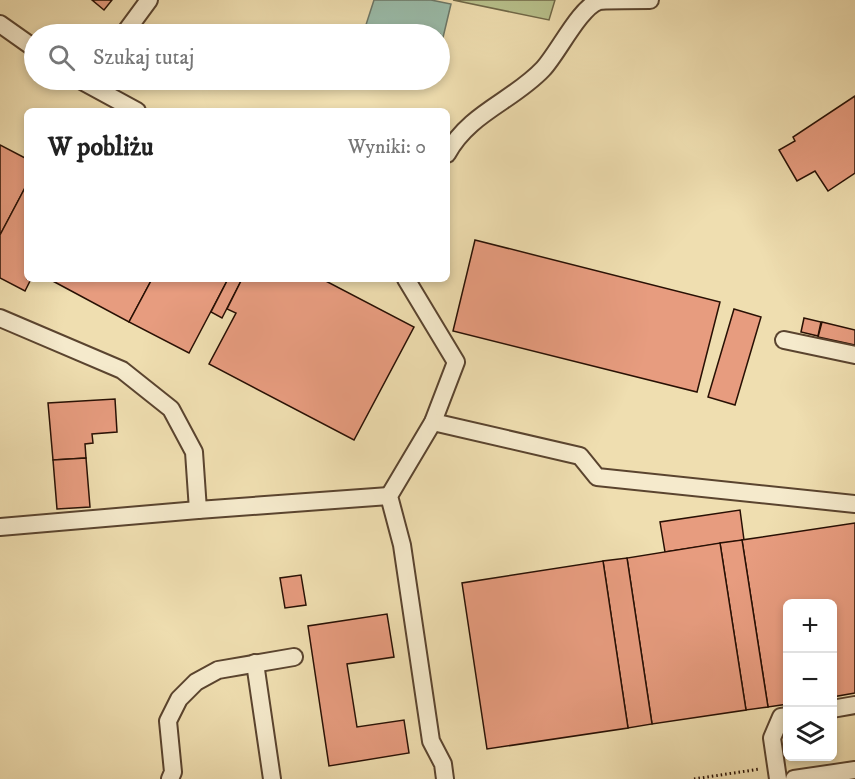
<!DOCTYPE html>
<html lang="pl">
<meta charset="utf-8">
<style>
:root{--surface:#fff;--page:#f6f6f6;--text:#222;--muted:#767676;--line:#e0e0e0}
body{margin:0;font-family:"IM FELL DW Pica",serif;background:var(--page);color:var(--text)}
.controls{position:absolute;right:18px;bottom:18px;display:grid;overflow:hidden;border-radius:9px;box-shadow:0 3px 9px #0003}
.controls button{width:54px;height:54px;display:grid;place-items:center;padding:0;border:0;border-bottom:2px solid var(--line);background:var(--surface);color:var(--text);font:30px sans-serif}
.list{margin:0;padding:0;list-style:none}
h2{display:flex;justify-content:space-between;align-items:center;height:78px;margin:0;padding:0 24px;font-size:26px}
h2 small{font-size:20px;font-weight:400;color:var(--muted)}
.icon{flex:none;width:33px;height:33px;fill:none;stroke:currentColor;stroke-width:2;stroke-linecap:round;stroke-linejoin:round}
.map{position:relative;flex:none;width:855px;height:779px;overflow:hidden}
.search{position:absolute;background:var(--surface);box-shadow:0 3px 9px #0003;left:24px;top:24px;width:426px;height:66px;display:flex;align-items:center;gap:15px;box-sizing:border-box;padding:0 21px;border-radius:33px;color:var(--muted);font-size:22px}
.panel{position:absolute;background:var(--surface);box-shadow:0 3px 9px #0003;left:24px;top:108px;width:426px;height:174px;border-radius:9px}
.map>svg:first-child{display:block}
.green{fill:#b8c18c;stroke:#706848;stroke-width:1.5}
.water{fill:#9abcaa;stroke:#6c7768;stroke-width:1.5}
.building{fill:#e79c7f;stroke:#281004;stroke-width:1.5}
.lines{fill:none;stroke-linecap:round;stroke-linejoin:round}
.minor-casing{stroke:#5a442f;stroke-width:20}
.path{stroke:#281004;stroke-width:3;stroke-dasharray:1.5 3;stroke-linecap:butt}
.minor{stroke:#f5eacc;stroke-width:16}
</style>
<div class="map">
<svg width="855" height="779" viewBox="0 0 855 779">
<rect width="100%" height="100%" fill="#efdeb0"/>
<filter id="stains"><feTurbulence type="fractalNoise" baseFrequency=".00333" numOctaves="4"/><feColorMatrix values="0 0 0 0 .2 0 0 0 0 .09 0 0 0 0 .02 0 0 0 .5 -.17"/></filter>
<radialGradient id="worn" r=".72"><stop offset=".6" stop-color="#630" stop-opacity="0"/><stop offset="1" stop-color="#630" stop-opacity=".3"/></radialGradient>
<path class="green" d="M 453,0 L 555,0 L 549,20 Z"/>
<path class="water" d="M 374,0 L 431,0 L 451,4 L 440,50 L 440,34 L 363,34 Z"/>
<g class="building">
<path d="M 92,0 L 112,0 L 104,10 Z"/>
<path d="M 855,96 L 855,173 L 828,191 L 815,171 L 797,181 L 779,150 L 795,141 L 793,137 Z"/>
<path d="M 0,145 L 27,159 L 27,184 L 0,235 Z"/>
<path d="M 27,184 L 27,279 L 31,279 L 25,291 L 0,278 L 0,235 Z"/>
<path d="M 475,240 L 720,302 L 697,392 L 453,331 Z"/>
<path d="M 49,279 L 152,279 L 129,322 Z"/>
<path d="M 152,279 L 228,279 L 189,353 L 129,322 Z"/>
<path d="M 228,279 L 242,279 L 222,318 L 211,312 Z"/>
<path d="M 242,279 L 322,279 L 414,327 L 354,440 L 209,364 L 236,313 L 227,309 Z"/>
<path d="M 734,309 L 761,317 L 735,405 L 708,397 Z"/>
<path d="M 804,318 L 821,322 L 818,336 L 801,332 Z"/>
<path d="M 822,322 L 855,330 L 855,345 L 818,337 Z"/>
<path d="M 115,399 L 117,432 L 92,434 L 93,443 L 85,444 L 86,458 L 53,460 L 48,403 Z"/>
<path d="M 86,458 L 90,507 L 57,509 L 53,460 Z"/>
<path d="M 740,510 L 744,540 L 665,552 L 660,522 Z"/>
<path d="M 855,523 L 855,693 L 832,697 L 832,604 L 788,604 L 788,704 L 768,707 L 742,540 Z"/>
<path d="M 742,540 L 768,707 L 746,710 L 720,543 Z"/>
<path d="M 720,543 L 746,710 L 652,724 L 627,558 Z"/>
<path d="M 627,558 L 652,724 L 628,728 L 603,561 Z"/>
<path d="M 603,561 L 628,728 L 487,749 L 462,583 Z"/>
<path d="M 301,575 L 306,605 L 285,608 L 280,578 Z"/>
<path d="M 387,614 L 394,657 L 347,664 L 357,727 L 404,720 L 409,753 L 329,766 L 308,626 Z"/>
</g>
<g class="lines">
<defs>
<g id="minor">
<path d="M 0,24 L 34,48"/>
<path d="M 124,34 L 149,0"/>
<path d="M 80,80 L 137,111"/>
<path d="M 447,154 C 469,113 513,101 543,69 C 558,53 580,7 599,1 C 607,0 639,0 650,0"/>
<path d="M 406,279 L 456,362 L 433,422 L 389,496 L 402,545 L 431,741 L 443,764 L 445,779"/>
<path d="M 0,318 L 122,370 L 171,409 L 194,452 L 198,510 L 389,496"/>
<path d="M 784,340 L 855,355"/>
<path d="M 433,422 L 580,456 L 597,477 L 855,504"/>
<path d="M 0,527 L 198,510"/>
<path d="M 255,663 L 272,779"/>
<path d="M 832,709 L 855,705"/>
<path d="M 170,779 L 173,772 L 168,721 L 179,699 L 196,682 L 218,670 L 294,657"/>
<path d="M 778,779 L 772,738 L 781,717 L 788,716"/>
<path d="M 794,779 L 855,770"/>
</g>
</defs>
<use href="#minor" class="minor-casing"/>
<path class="path" d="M 694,779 L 760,769"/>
<use href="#minor" class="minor"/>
</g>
<rect width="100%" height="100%" filter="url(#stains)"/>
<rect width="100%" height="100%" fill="url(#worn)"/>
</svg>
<div class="controls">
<button>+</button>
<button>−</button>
<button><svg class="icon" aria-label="layers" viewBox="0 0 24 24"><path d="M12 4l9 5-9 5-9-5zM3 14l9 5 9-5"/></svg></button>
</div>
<div class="search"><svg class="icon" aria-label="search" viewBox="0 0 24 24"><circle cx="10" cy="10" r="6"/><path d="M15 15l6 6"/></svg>Szukaj tutaj</div>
<section class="panel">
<h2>W pobliżu<small>Wyniki: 0</small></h2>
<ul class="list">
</ul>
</section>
</div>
